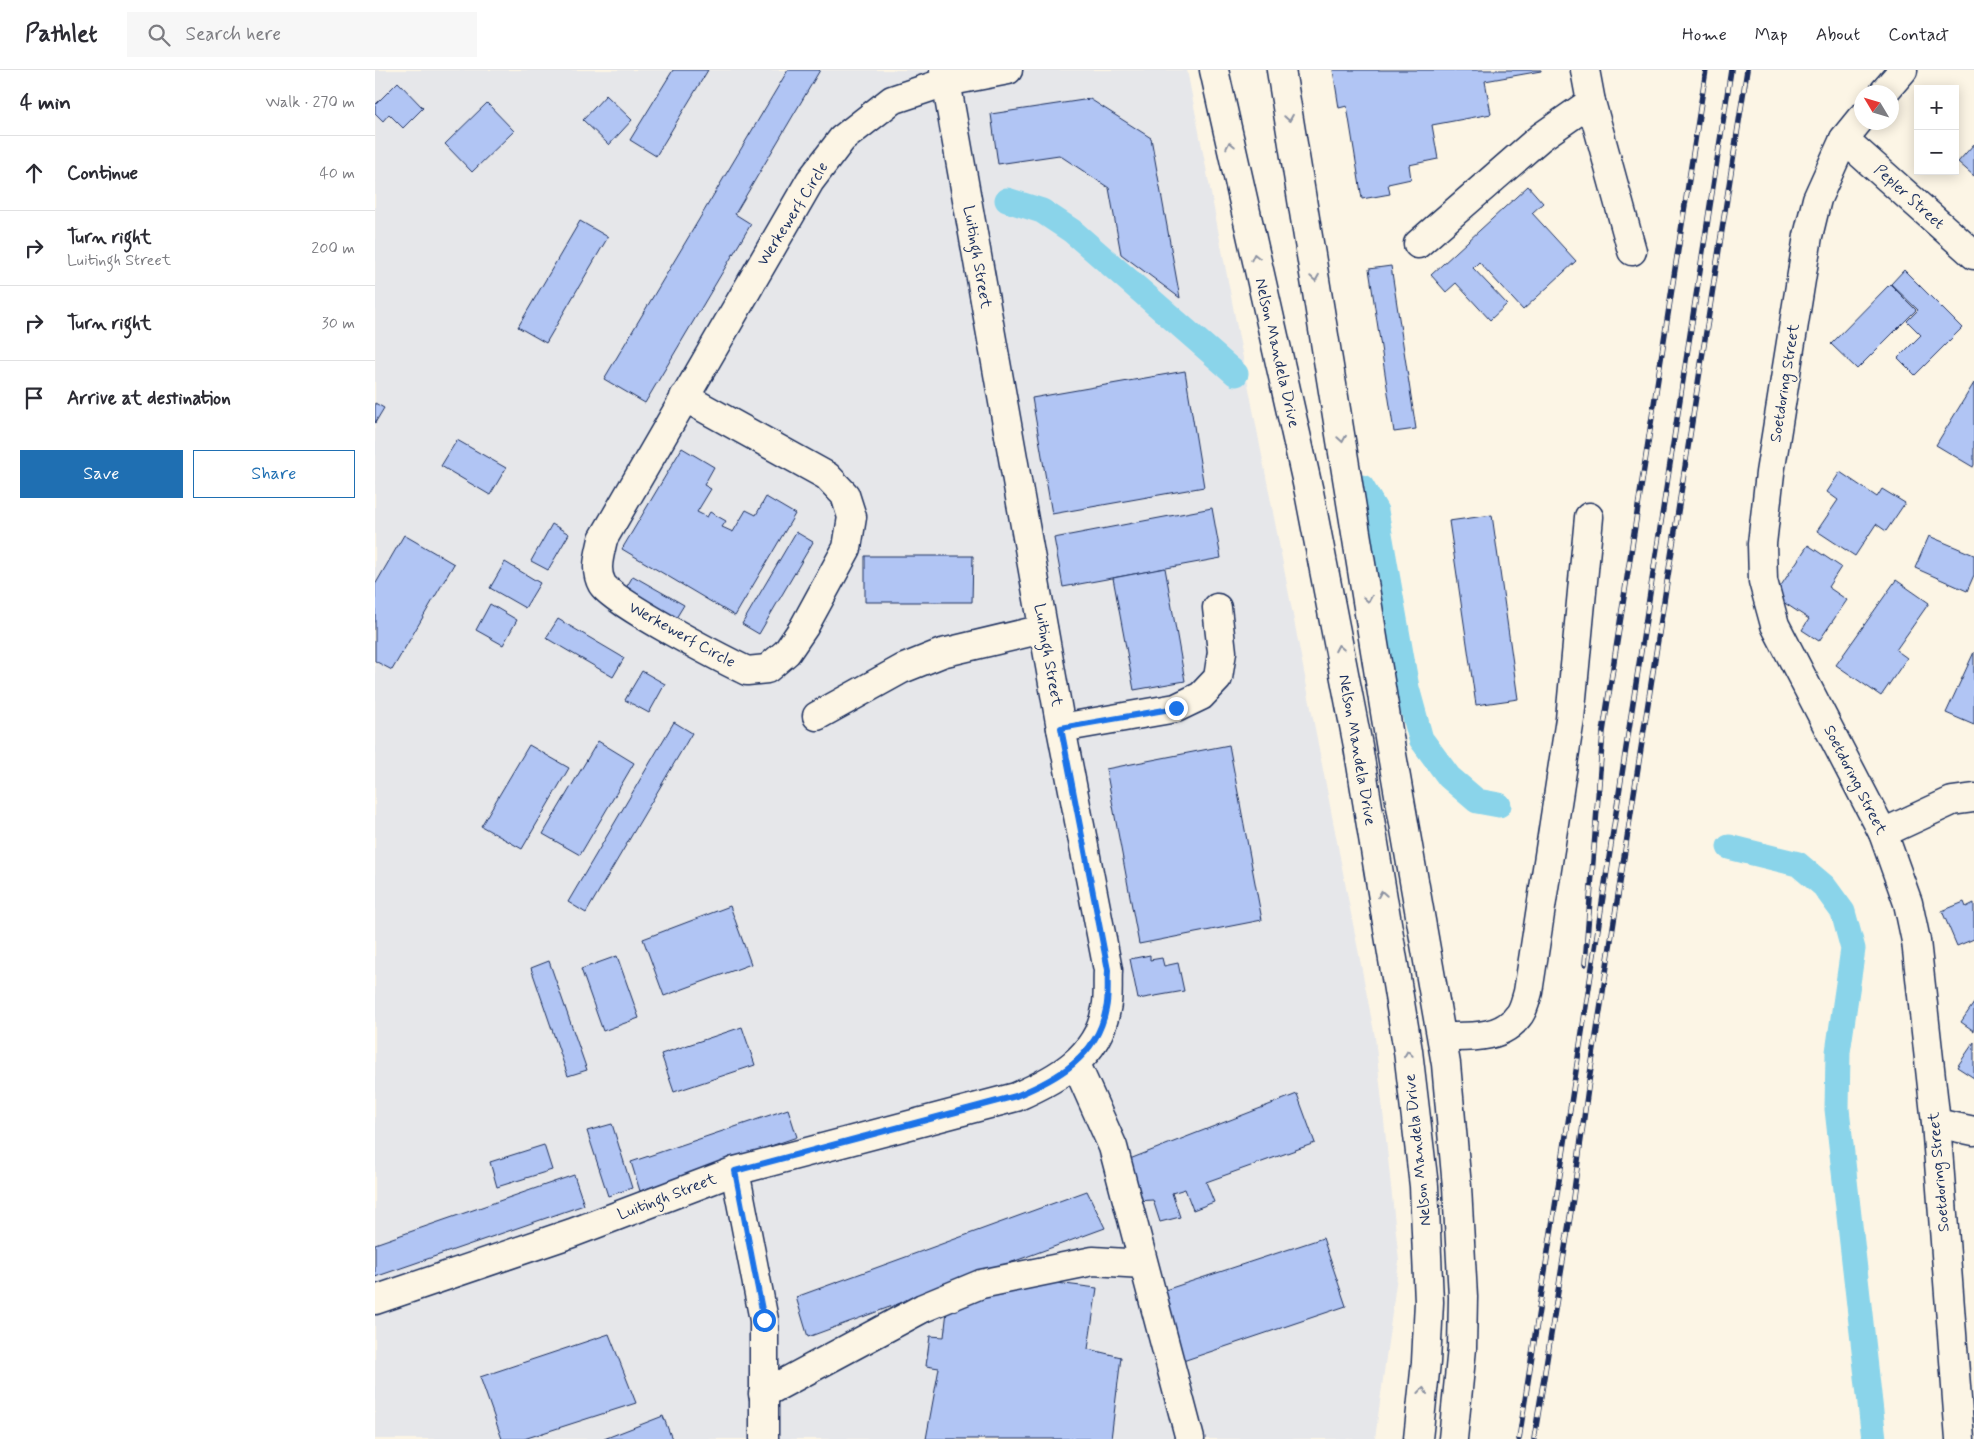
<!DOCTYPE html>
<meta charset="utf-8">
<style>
:root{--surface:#fff;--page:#f7f7f7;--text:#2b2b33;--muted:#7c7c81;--line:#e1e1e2;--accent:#1f6fb2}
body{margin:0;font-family:Mynerve,sans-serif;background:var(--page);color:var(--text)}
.controls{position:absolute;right:15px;top:15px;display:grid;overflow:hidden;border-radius:0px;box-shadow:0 2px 12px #0003}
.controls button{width:45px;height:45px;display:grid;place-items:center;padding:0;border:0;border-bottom:1px solid var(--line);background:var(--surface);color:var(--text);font:25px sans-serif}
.compass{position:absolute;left:1479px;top:15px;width:45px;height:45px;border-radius:50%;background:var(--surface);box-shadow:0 2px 12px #0003;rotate:308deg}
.stop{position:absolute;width:15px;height:15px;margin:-11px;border:4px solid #1a73e8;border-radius:50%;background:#fff}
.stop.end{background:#1a73e8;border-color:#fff;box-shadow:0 1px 5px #0008}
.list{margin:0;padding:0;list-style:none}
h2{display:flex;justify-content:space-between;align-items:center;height:65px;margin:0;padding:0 20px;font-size:21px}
h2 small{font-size:16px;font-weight:400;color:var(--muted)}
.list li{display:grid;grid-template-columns:32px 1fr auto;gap:15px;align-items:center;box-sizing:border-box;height:75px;padding:0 20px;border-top:1px solid var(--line)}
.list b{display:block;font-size:19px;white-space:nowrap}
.list p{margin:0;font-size:16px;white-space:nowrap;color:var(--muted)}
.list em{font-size:16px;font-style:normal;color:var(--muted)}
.actions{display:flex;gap:10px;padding:15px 20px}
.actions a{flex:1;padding:11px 0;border:1px solid var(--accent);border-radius:0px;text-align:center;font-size:18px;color:var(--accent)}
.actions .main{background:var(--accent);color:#fff}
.icon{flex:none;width:28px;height:28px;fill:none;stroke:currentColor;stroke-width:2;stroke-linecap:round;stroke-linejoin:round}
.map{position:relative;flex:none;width:1599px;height:1369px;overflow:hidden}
header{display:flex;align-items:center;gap:30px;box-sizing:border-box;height:70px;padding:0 25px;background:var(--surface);border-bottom:1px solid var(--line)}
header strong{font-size:24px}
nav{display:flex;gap:28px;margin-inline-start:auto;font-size:18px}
.search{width:350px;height:45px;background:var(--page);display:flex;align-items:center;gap:12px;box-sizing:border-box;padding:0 18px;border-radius:0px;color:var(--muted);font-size:19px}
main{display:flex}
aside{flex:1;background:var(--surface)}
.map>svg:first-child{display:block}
.built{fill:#e6e7ea}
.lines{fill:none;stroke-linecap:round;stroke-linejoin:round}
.canal{stroke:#8ad4ea;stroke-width:25}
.building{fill:#b1c5f4;stroke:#1b2f5e}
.minor-casing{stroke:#1b2f5e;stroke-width:31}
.highway-casing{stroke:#1b2f5e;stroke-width:31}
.minor{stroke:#fcf5e5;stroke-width:28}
.highway{stroke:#fcf5e5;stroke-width:28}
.rail-casing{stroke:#1b2f5e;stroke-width:5.5}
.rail{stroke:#fcf5e5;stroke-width:4;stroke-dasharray:11;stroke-linecap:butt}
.oneway{stroke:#8c92a2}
.route{stroke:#1a73e8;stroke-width:6}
.labels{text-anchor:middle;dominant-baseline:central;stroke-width:4;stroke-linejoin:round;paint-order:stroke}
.street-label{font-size:16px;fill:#1b2f5e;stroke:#fcf5e5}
</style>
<header>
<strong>Pathlet</strong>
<div class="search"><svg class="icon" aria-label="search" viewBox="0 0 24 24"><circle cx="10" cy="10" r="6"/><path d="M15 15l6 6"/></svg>Search here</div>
<nav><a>Home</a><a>Map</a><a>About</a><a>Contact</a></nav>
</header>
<main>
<aside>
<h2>4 min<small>Walk · 270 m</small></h2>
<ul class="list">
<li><svg class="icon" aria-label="ahead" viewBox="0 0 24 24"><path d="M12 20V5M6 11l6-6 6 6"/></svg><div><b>Continue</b></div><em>40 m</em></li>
<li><svg class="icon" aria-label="right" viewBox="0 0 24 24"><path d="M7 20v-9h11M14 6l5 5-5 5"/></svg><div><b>Turn right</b><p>Luitingh Street</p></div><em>200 m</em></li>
<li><svg class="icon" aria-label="right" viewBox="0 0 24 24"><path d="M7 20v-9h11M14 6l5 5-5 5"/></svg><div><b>Turn right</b></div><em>30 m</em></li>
<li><svg class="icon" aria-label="arrive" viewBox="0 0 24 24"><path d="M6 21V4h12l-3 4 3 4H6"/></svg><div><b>Arrive at destination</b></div></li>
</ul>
<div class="actions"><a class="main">Save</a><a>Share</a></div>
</aside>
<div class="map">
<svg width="1599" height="1369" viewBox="0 0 1599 1369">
<rect width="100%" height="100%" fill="#fcf5e5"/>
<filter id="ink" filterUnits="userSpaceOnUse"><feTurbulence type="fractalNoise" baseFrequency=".02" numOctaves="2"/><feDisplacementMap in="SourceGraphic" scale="10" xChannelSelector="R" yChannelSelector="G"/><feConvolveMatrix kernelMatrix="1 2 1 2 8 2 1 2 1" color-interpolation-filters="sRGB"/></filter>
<g filter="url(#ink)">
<path class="built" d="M 0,0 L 812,0 L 1000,967 L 1024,1191 L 1000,1369 L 0,1369 Z"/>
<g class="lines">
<g class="canal">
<path d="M 632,130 L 667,141 L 697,161 L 861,304"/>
<path d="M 987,417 L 1001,441 L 1032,618 L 1046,669 L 1074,707 L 1102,731 L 1124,735"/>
<path d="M 1354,777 L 1423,794 L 1449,816 L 1468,842 L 1478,879 L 1463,982 L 1462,1039 L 1499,1369"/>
</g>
</g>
<g class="building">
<path d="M 298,0 L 333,0 L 281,86 L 255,70 Z"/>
<path d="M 413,0 L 445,0 L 360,144 L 376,154 L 270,333 L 229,309 Z"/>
<path d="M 958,0 L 1166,0 L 1166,1 L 1110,11 L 1116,44 L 1057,55 L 1063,89 L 1034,95 L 1036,109 L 1013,114 L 1015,124 L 987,129 L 972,36 L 964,38 Z"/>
<path d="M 23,12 L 48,38 L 28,58 L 14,44 L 8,51 L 0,43 L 0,35 Z"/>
<path d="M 231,25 L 257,50 L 234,75 L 208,50 Z"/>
<path d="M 715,29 L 776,68 L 805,228 L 746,184 L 734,118 L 684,85 L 623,94 L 616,44 Z"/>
<path d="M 112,33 L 139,61 L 97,102 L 70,74 Z"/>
<path d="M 1599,74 L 1599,106 L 1583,92 Z"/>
<path d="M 1153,116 L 1168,133 L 1157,143 L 1201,191 L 1148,240 L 1104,192 L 1098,198 L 1132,234 L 1115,250 L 1081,213 L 1071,222 L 1056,205 Z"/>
<path d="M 205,151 L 233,167 L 171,273 L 143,257 Z"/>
<path d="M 1016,196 L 1041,359 L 1019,362 L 994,199 Z"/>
<path d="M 1529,200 L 1587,258 L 1540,305 L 1523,288 L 1546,265 L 1532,251 L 1543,240 L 1516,214 Z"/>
<path d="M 1515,214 L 1541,240 L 1482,299 L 1456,274 Z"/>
<path d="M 810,301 L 829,417 L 677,444 L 657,328 Z"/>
<path d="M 1599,313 L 1599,395 L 1598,397 L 1561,375 Z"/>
<path d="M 0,333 L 9,338 L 0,353 Z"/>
<path d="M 82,370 L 131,398 L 115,425 L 66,396 Z"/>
<path d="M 307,378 L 339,397 L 329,415 L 336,419 L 322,442 L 332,447 L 335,442 L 351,451 L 347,457 L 358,462 L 371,440 L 381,445 L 391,427 L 420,444 L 360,546 L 247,479 Z"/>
<path d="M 1465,402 L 1502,427 L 1507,419 L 1530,433 L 1511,461 L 1501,454 L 1480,486 L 1442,461 L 1463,430 L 1452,422 Z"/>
<path d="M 837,438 L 846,488 L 688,517 L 679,468 Z"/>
<path d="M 1117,445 L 1143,629 L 1101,635 L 1074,451 Z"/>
<path d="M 177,454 L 194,464 L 173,500 L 156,491 Z"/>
<path d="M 421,462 L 438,472 L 384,564 L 367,554 Z"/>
<path d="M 29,465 L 79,494 L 17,600 L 0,591 L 0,515 Z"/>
<path d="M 1554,466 L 1599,485 L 1599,505 L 1592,521 L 1540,498 Z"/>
<path d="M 1433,475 L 1466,497 L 1453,517 L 1472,530 L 1444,571 L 1427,560 L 1434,549 L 1399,526 Z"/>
<path d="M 490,486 L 598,486 L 597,532 L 490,532 Z"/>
<path d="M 130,492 L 165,513 L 150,538 L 115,518 Z"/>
<path d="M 790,498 L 810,611 L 759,620 L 738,508 Z"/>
<path d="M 258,506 L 309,535 L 298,553 L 248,523 Z"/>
<path d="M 1521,510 L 1554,533 L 1521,580 L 1532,588 L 1506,626 L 1461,595 Z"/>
<path d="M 115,534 L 142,550 L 128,575 L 101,560 Z"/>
<path d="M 183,549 L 249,588 L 238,607 L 171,568 Z"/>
<path d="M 1599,582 L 1599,655 L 1571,643 Z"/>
<path d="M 267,601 L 290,614 L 274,643 L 250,630 Z"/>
<path d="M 299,652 L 317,663 L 211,843 L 193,832 Z"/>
<path d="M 223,671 L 259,693 L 205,785 L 168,764 Z"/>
<path d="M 154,675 L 194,698 L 147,779 L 106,756 Z"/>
<path d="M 854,675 L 887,850 L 764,874 L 731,699 Z"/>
<path d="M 1589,832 L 1591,837 L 1599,833 L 1599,869 L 1582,876 L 1567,841 Z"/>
<path d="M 355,836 L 376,894 L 289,926 L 268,869 Z"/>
<path d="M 775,885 L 775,890 L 787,888 L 789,896 L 803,893 L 809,921 L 763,929 L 755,889 Z"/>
<path d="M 242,886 L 264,948 L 228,961 L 206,899 Z"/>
<path d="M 174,891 L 212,1000 L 193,1006 L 156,898 Z"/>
<path d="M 1599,933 L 1599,961 L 1586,952 Z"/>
<path d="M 367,957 L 380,995 L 299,1022 L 286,984 Z"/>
<path d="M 1599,972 L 1599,1008 L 1582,997 Z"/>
<path d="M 922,1024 L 940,1073 L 831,1112 L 839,1132 L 818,1140 L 810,1119 L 797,1123 L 805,1147 L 785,1152 L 778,1130 L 759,1131 L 747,1092 Z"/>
<path d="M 413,1039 L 422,1067 L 265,1121 L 256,1092 Z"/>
<path d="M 237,1054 L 257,1118 L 233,1126 L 212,1061 Z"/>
<path d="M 169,1075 L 177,1100 L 122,1117 L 115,1092 Z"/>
<path d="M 199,1105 L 209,1135 L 0,1207 L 0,1174 Z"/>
<path d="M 712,1121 L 730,1158 L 433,1267 L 421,1227 Z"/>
<path d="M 948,1168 L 971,1236 L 802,1293 L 781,1223 Z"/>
<path d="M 649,1209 L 722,1218 L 713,1279 L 746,1287 L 736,1369 L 551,1369 L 564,1298 L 551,1296 L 555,1266 L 569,1267 L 573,1232 Z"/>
<path d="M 234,1264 L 261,1333 L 149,1369 L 127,1369 L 105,1307 Z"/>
<path d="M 288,1346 L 297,1369 L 229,1369 Z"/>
</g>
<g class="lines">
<defs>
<g id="minor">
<path d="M 1509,22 L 1528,0"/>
<path d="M 1216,32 L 1257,181"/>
<path d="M 1486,48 L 1469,69 L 1442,129 L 1433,166 L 1395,403 L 1387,474 L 1388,511 L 1400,555 L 1508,763 L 1533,833 L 1541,871 L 1561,1053 L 1585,1369"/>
<path d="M 1469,69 L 1599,185"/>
<path d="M 1043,174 L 1166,67 L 1216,32 L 1210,0"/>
<path d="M 309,327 L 452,406 L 470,425 L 477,447 L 472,478 L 429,557 L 412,582 L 392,599 L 372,601 C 349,590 235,531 227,514 C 219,500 225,484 228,469 L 435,111 L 467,69 L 517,30 L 571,12 L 633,0"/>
<path d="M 442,646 L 527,599 L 567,583 L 668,559"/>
<path d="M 686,658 L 801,638 L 826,626 L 843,608 L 847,582 L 842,538"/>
<path d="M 1508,763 L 1577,731 L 1599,728"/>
<path d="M 1067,967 C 1094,967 1127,970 1145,944 C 1149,938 1151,929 1153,922 L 1195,649 L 1214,447"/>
<path d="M 701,994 L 738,1077 L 815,1369"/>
<path d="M 1561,1053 L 1599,1061"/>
<path d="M 360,1101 L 389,1250 L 389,1369"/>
<path d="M 0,1230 L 197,1163 L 360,1101 L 641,1027 C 682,1009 723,987 731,939 C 734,927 732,913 733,900 L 686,658 L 569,0"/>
<path d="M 388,1324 L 548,1238 L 606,1214 L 718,1191 L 768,1194"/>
</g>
<g id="highway">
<path d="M 839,0 L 934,422 L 983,676 L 1033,981 L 1049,1116 L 1054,1232 L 1051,1292 L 1043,1369"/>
<path d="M 906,0 L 1016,679 L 1071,994 L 1082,1117 L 1088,1227 L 1087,1278 L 1078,1369"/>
</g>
</defs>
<use href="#minor" class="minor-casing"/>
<use href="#highway" class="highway-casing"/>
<use href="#minor" class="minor"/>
<use href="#highway" class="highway"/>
<defs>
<g id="rail">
<path d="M 1210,894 L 1228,662 L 1331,0"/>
<path d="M 1144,1369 L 1356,0"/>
<path d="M 1159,1369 L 1197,1135 L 1214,1011 L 1372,0"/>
</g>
</defs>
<use href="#rail" class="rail-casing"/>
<use href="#rail" class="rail"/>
</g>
<defs><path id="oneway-chevron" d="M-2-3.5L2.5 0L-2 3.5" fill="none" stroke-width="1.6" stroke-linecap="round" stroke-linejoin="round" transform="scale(1.25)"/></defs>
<g class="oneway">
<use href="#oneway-chevron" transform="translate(914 48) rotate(81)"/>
<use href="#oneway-chevron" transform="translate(855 75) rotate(-102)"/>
<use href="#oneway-chevron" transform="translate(880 187) rotate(-103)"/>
<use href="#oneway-chevron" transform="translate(940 208) rotate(81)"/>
<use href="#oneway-chevron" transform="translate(967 369) rotate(81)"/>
<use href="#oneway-chevron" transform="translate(993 529) rotate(81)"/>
<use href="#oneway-chevron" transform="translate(964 578) rotate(-101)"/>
<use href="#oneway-chevron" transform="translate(1007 824) rotate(-99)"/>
<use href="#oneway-chevron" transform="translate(1033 984) rotate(-98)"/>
<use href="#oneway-chevron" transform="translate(1048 1321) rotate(-84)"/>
</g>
</g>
<g class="lines" filter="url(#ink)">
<path class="route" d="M 389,1250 L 360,1101 L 641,1026 C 682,1009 722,987 731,939 C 734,927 732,913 733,900 L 686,658 L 801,638"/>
</g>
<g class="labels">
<g class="street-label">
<text transform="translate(1534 127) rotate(42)">Pepler Street</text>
<text transform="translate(418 144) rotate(-58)">Werkewerf Circle</text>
<text transform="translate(602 187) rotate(80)">Luitingh Street</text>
<text transform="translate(902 283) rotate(77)">Nelson Mandela Drive</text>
<text transform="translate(1410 313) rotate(-81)">Soetdoring Street</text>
<text transform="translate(307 565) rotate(29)">Werkewerf Circle</text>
<text transform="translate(673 585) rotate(80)">Luitingh Street</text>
<text transform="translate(982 680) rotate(80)">Nelson Mandela Drive</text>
<text transform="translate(1480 710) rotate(63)">Soetdoring Street</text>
<text transform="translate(1043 1080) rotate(-96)">Nelson Mandela Drive</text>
<text transform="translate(1564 1102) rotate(-95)">Soetdoring Street</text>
<text transform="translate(292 1127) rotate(-21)">Luitingh Street</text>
</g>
</g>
</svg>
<div class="controls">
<button>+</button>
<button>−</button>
</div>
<svg class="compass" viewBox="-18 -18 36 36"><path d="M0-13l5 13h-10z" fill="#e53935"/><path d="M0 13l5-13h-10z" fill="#7c7c81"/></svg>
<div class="stop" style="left:389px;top:1250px"></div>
<div class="stop end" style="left:801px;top:638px"></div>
</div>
</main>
